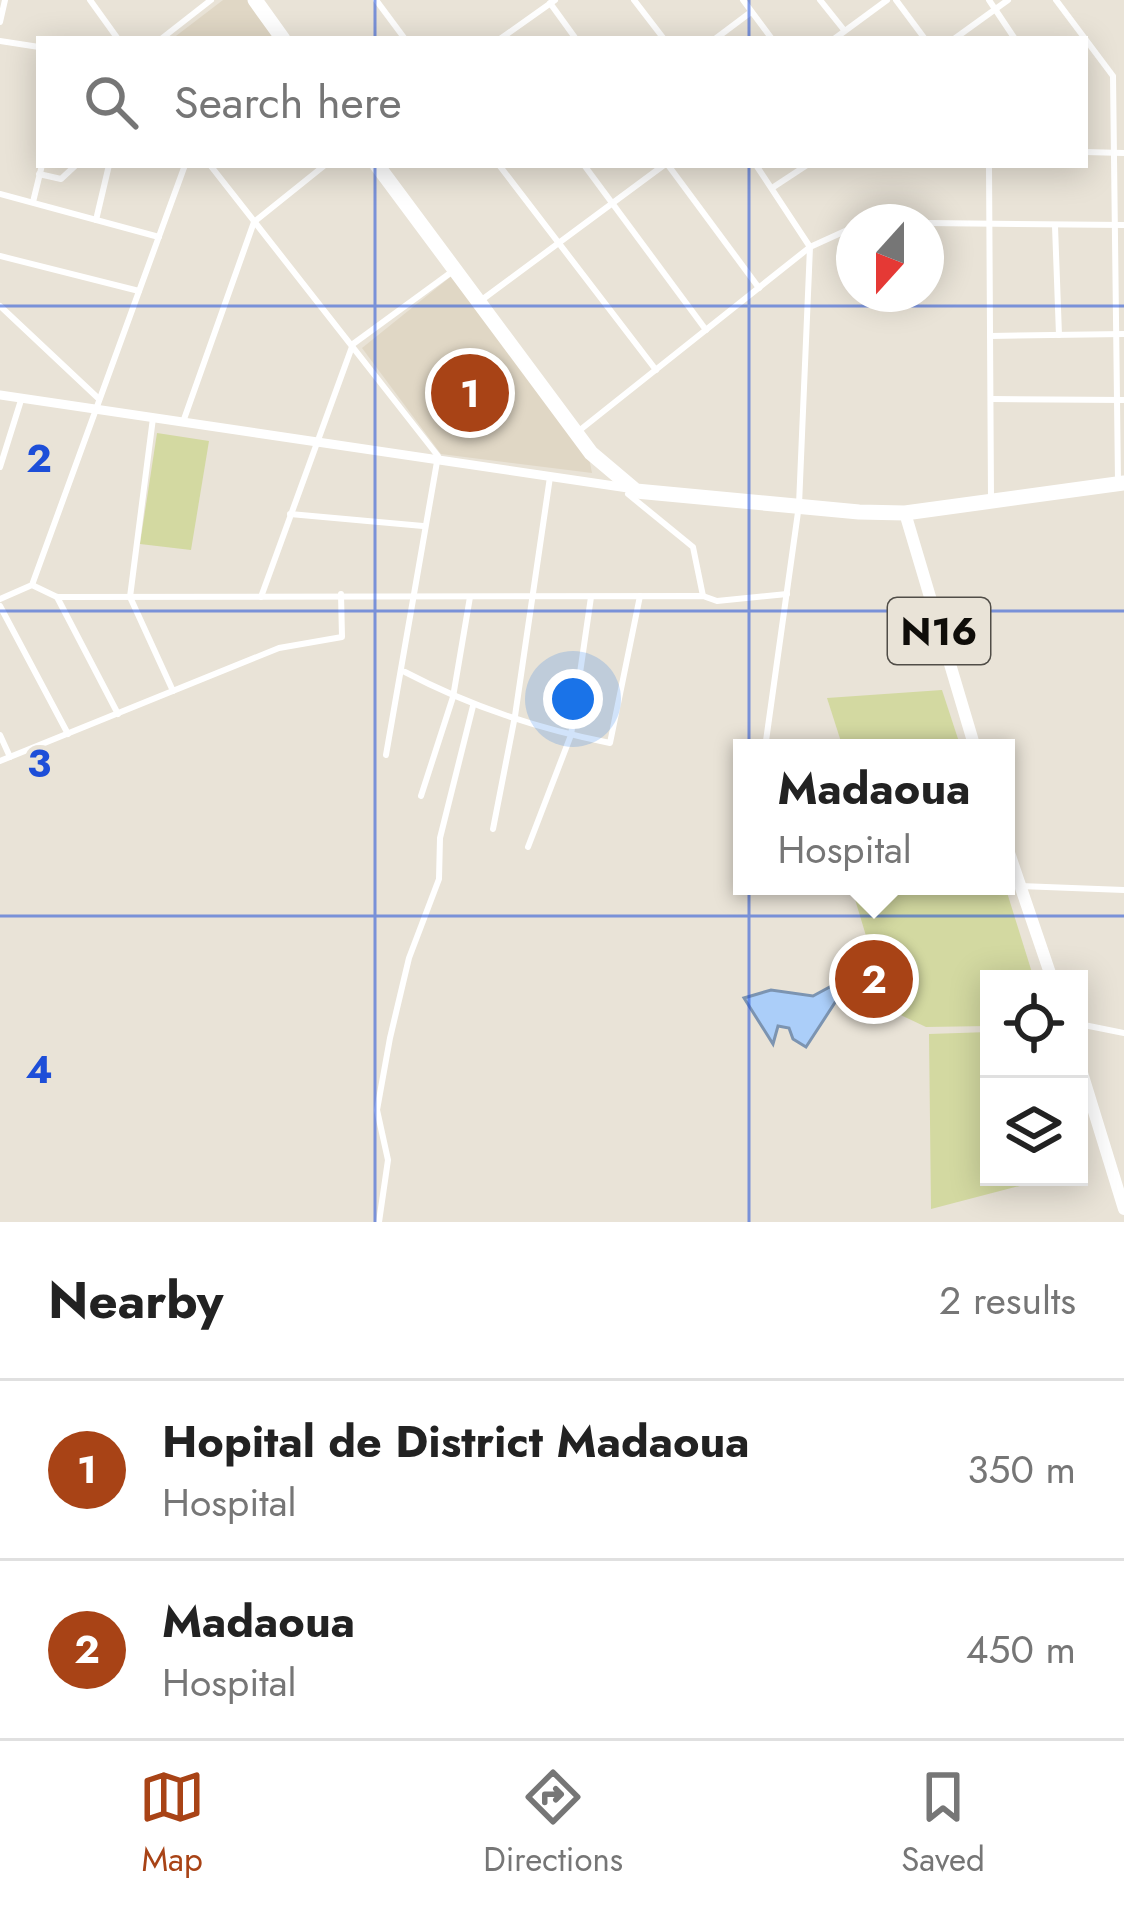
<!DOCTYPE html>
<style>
:root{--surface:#fff;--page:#f2f2f2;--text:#222;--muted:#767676;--line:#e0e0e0;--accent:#a84316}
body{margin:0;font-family:Jost,sans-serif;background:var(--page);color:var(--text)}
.controls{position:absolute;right:36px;bottom:36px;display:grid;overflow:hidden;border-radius:0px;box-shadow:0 6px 30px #0003}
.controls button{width:108px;height:108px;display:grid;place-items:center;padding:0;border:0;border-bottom:3px solid var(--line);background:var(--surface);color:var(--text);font:60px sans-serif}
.compass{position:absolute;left:836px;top:204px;width:108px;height:108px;border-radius:50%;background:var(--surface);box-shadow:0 6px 30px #0003;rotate:201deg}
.you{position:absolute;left:573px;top:699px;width:42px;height:42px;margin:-30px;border:9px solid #fff;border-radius:50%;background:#1a73e8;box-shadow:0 0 0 18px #1a73e833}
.badge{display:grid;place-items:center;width:78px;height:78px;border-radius:50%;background:var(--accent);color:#fff;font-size:39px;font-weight:700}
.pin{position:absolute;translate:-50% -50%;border:6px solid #fff;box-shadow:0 3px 12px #0006}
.popup{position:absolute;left:733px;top:739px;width:282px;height:156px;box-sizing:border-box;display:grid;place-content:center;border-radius:0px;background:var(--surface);filter:drop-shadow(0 3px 9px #0005);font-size:39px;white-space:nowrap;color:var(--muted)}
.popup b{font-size:45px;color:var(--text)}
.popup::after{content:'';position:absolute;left:50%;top:100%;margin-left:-24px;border:24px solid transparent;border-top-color:var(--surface)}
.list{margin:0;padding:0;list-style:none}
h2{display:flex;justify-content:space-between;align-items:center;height:156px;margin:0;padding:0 48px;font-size:51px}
h2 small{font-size:39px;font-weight:400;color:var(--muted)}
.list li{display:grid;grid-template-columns:78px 1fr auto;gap:36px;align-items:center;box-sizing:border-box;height:180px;padding:0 48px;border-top:3px solid var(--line)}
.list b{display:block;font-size:45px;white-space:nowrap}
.list p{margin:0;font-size:39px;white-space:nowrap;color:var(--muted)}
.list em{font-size:39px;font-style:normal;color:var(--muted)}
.icon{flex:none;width:66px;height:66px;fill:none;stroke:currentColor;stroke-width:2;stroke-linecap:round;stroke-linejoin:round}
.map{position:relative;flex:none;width:1124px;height:1222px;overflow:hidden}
.search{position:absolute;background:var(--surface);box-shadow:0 6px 30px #0003;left:36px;right:36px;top:36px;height:132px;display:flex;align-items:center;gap:30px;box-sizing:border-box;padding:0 42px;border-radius:0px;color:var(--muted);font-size:45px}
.sheet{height:516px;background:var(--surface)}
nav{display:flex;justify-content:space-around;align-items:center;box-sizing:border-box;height:168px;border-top:3px solid var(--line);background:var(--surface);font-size:33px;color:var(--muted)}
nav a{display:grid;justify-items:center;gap:6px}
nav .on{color:var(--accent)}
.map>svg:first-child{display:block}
.built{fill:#e0d7c5}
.green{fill:#d3d9a1}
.water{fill:#abcef9;stroke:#7c94b1;stroke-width:3}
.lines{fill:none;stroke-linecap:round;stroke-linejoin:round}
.street{stroke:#fff;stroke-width:6}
.secondary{stroke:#fff;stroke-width:9}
.primary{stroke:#fff;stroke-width:12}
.highway{stroke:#fff;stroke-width:15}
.grid{fill:none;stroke:#1d4ed8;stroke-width:3;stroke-opacity:0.55}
.labels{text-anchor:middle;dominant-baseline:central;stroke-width:9;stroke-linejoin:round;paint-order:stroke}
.shield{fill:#e9e3d7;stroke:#504d47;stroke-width:3}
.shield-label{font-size:39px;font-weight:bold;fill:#0f0d09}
.grid-label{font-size:39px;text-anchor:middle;font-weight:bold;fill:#1d4ed8;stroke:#e9e3d7;stroke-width:9;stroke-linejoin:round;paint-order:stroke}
</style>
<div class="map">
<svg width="1124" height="1222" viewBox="0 0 1124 1222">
<rect width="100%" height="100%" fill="#e9e3d7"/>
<g class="built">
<path d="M 223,0 L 249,0 L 278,39 L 172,39 Z"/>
<path d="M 454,274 L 589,458 L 592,473 L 441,454 L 362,348 Z"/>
</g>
<g class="green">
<path d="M 157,433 L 209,441 L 191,550 L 140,544 Z"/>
<path d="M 942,690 L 961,748 L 843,748 L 827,698 Z"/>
<path d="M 851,886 L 1005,886 L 1034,979 L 989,979 L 989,1026 L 926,1027 L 888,1009 Z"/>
<path d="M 989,1032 L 989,1177 L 1054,1177 L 931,1209 L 929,1034 Z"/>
</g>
<path class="water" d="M 850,976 L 864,987 L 862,997 L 836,1001 L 806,1047 L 793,1039 L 789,1028 L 778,1026 L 773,1044 L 744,998 L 771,990 L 813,996 Z"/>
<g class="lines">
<g class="street">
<path d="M 90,0 L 118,39"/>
<path d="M 376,0 L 405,39"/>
<path d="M 634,0 L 664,39"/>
<path d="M 743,0 L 772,39"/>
<path d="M 820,0 L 844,30"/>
<path d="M 896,0 L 925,39"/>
<path d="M 989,0 L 1015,39"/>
<path d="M 1056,0 L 1113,76 L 1118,481"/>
<path d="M 550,3 L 576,39"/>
<path d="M 0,22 L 5,0"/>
<path d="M 161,39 L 211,0"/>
<path d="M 500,39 L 555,0"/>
<path d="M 715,39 L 751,12"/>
<path d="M 834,39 L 887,0"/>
<path d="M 954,39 L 1008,0"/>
<path d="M 0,41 L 39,47"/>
<path d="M 1085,152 L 1124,153"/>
<path d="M 210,165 L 438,456 L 386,755"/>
<path d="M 499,165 L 656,370"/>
<path d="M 584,165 L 706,330"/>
<path d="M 668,165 L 759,288"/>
<path d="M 756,165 L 810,247 L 799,505 L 765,748"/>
<path d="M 989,165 L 991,497"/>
<path d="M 39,174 L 61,179 L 76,165"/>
<path d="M 772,188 L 807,165"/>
<path d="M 0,194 L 159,237"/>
<path d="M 33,202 L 42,165"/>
<path d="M 96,220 L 109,165"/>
<path d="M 892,222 L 901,222"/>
<path d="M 926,223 L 1124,225"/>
<path d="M 1055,226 L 1059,335"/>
<path d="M 0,256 L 139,291"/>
<path d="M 483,299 L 664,165"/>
<path d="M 0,306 L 99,399"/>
<path d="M 990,336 L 1124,334"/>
<path d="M 991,399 L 1124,400"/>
<path d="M 153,418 L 130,597 L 173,691"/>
<path d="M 183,422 L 254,222 L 325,165"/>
<path d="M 580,430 L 810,247 L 854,227"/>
<path d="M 0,467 L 22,397"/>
<path d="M 628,494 L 693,547 L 703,596"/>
<path d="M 290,514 L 423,526"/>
<path d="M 32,585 L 57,597 L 703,596 L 717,601 L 787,594"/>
<path d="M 57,597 L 118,714"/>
<path d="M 261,597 L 353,344 L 453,271"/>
<path d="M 0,599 L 32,585 L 185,165"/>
<path d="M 0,606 L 68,734"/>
<path d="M 405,672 C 472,707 536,728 610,743 L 640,596"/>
<path d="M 0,735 L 10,757"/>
<path d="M 0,761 L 279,648 L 342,637 L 341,594"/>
<path d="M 421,796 L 453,697 L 470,597"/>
<path d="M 493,829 L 515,716 L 550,477"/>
<path d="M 528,847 L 571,735 L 591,597"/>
<path d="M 1020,886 L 1124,890"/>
<path d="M 1079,1024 L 1124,1033"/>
<path d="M 379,1222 L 388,1160 L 377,1110 L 390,1038 L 409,958 L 439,879 L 440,838 L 473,706"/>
</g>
<path class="secondary" d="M 0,395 L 628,488"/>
<g class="primary">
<path d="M 905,513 L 975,748"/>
<path d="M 1006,844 L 1052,979"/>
<path d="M 1079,1063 L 1124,1209"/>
</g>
<g class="highway">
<path d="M 255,0 L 283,39"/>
<path d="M 377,165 L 591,453 L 636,491 L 859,512 L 905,513 L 1124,483"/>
</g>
</g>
<path class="grid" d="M 375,0 L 375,39M 749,0 L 749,39M 375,165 L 375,1222M 749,165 L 749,1222M 0,306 L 1124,306M 0,611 L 1124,611M 0,916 L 1124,916"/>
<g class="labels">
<rect class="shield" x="888" y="598" width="102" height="66" rx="9"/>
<g class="shield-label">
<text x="939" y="631">N16</text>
</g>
</g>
<g class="grid-label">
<text x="39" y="472">2</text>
<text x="39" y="777">3</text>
<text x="39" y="1083">4</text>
</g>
</svg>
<div class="controls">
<button><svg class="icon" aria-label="locate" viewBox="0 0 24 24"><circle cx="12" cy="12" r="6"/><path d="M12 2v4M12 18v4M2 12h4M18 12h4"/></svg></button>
<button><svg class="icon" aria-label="layers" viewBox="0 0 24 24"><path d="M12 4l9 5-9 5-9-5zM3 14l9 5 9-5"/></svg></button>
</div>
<svg class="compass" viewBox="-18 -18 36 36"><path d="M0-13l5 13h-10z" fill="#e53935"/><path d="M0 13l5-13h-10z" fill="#767676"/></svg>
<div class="you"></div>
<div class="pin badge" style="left:470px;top:393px">1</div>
<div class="pin badge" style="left:874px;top:979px">2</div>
<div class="popup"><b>Madaoua</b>Hospital</div>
<div class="search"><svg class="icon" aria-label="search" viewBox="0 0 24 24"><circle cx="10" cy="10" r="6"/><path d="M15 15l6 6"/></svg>Search here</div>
</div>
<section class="sheet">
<h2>Nearby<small>2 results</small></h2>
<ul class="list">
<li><span class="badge">1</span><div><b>Hopital de District Madaoua</b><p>Hospital</p></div><em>350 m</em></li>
<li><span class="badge">2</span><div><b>Madaoua</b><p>Hospital</p></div><em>450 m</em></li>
</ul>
</section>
<nav>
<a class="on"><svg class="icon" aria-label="map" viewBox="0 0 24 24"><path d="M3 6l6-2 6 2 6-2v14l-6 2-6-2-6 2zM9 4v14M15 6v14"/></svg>Map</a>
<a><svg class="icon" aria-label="directions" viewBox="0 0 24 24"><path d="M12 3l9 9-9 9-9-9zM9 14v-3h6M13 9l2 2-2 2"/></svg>Directions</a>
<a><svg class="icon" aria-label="saved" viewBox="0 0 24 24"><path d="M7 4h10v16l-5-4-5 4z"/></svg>Saved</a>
</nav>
